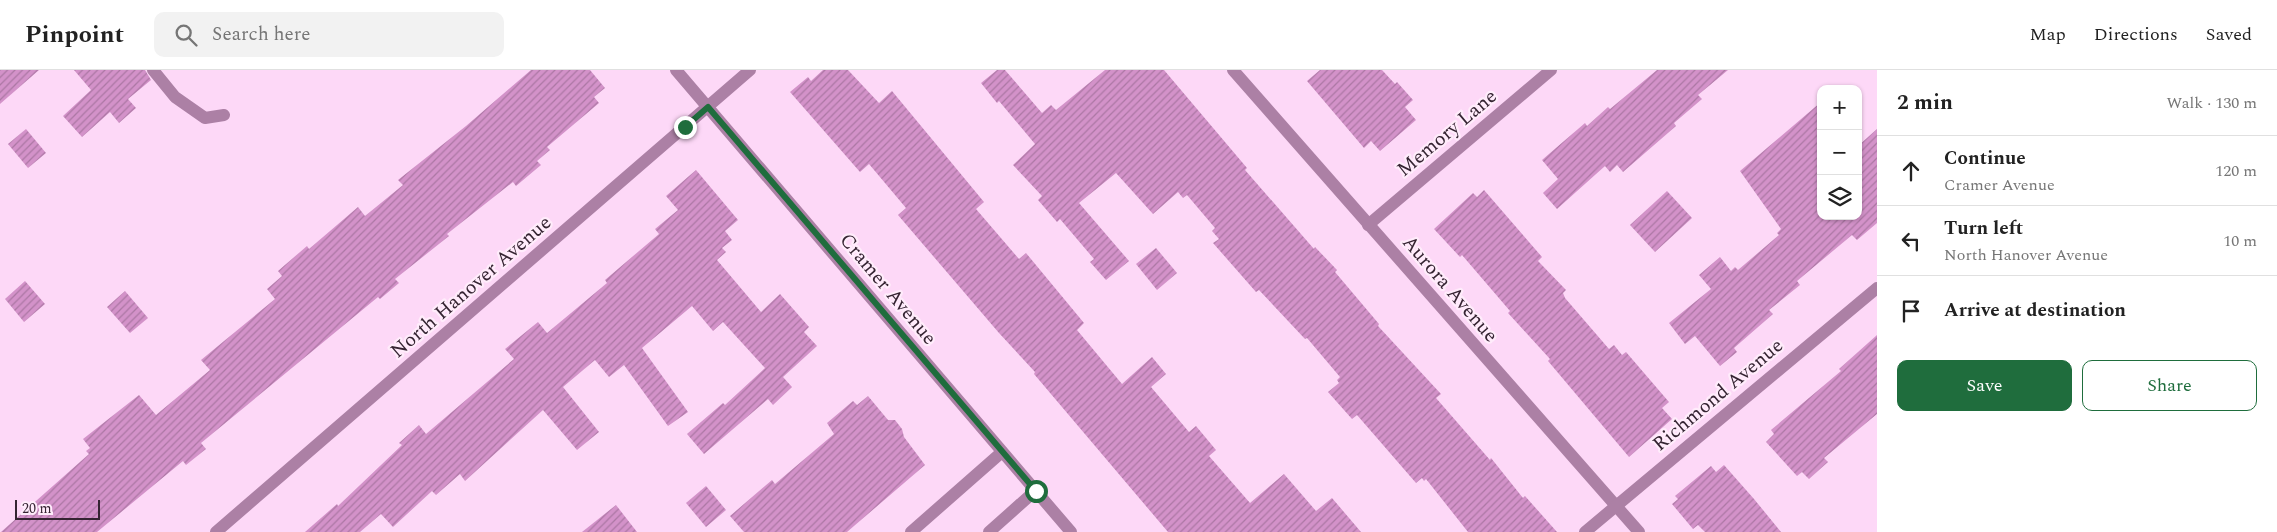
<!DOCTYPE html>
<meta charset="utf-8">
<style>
:root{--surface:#fff;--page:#f2f2f2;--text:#222;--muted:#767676;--line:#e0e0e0;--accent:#1f6d3d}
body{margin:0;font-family:Spectral,serif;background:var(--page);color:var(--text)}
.controls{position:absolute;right:15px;top:15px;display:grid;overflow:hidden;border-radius:10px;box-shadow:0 1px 4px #0004}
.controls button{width:45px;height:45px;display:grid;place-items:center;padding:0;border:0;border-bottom:1px solid var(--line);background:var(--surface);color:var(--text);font:25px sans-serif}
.scale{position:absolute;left:15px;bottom:12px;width:85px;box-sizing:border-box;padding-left:5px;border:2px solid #352432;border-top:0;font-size:14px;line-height:18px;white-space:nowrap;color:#352432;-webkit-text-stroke:4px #ffecfb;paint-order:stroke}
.stop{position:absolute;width:15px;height:15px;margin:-11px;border:4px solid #1f6d3d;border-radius:50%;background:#fff}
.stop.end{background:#1f6d3d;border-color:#fff;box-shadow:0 1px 5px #0008}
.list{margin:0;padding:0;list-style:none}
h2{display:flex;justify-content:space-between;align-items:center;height:65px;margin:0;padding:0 20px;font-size:21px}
h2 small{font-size:16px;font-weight:400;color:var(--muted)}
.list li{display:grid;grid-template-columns:32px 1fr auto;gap:15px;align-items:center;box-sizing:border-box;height:70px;padding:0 20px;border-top:1px solid var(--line)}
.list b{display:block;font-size:19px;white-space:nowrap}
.list p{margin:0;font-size:16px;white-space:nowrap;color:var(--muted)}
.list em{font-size:16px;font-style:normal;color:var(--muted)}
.actions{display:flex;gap:10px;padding:15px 20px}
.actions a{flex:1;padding:11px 0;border:1px solid var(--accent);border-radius:10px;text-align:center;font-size:18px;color:var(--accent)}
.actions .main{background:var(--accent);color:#fff}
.icon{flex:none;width:28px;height:28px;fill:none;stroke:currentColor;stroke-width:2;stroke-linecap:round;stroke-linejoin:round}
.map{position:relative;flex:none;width:1877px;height:462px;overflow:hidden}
header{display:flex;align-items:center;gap:30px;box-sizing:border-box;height:70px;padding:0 25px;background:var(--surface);border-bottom:1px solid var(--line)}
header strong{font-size:24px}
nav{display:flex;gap:28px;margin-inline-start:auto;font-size:18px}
.search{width:350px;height:45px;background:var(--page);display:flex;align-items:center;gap:12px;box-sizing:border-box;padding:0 18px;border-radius:10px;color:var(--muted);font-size:19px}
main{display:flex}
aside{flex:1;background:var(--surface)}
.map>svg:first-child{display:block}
.building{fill:url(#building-hatch)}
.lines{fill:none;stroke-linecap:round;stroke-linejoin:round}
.minor{stroke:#ac80a5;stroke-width:12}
.route{stroke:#1f6d3d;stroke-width:6}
.labels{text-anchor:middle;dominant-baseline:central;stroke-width:4.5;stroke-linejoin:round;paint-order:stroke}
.street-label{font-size:20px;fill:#352432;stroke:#ffecfb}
</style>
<header>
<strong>Pinpoint</strong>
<div class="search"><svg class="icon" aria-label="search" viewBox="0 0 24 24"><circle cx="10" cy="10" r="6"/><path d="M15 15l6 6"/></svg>Search here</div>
<nav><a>Map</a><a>Directions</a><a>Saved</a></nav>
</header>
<main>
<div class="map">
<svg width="1877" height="462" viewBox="0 0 1877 462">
<defs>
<pattern id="building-hatch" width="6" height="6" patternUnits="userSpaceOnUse" patternTransform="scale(1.25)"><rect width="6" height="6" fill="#d392c9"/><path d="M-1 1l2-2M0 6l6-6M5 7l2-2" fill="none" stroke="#ac77a4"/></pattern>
</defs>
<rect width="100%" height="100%" fill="#fdd8f7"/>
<g class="building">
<path d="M 0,0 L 39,0 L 0,34 Z"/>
<path d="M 74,0 L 145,0 L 151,10 L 128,29 L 136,38 L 119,53 L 110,42 L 82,67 L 63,46 L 91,20 Z"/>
<path d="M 531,0 L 590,0 L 605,18 L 594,27 L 599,33 L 547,77 L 550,80 L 537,91 L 541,95 L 516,116 L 513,112 L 447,164 L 449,166 L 395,209 L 399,213 L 380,229 L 378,227 L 201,373 L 206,379 L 186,395 L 183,391 L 97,462 L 1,462 L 89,384 L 86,381 L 90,378 L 83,369 L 139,325 L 156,345 L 210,300 L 201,290 L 275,229 L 267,219 L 282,206 L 278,201 L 307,176 L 309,179 L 358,137 L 365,146 L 403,115 L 398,110 L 466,56 Z"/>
<path d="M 823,0 L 848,0 L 879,33 L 892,21 L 984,132 L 976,139 L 1019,189 L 1026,183 L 1084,253 L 1077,260 L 1122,314 L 1152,287 L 1166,304 L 1151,317 L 1189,362 L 1196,356 L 1216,380 L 1209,386 L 1250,433 L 1284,404 L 1316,441 L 1332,428 L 1361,462 L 1168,462 L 1034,304 L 1035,302 L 999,263 L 898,145 L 906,138 L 869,94 L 860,102 L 790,22 L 808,7 L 811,11 Z"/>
<path d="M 997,0 L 1005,0 L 1042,43 L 1051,35 L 1056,40 L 1105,0 L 1164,0 L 1247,98 L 1245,100 L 1314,179 L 1315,177 L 1337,200 L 1335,202 L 1379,254 L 1378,256 L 1441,324 L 1436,328 L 1490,390 L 1491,388 L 1523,428 L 1525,426 L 1557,462 L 1468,462 L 1426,409 L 1424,411 L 1422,408 L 1416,413 L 1357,345 L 1352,349 L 1328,322 L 1339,313 L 1337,310 L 1340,307 L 1307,268 L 1305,269 L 1259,220 L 1256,222 L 1213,173 L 1219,169 L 1212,161 L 1215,158 L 1187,125 L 1183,128 L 1178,122 L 1153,144 L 1116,103 L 1079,133 L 1129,191 L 1106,210 L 1090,192 L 1094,189 L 1060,149 L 1057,152 L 1038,130 L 1042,126 L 1013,95 L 1035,74 L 999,31 L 997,33 L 981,13 Z"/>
<path d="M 1320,0 L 1382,0 L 1395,14 L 1397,12 L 1413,30 L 1405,37 L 1416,50 L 1380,81 L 1371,71 L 1364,78 L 1307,11 Z"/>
<path d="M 1657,0 L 1728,0 L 1698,25 L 1702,29 L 1674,53 L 1676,56 L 1623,102 L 1617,95 L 1610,102 L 1605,96 L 1557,139 L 1543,123 L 1558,109 L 1542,90 L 1585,53 L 1587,56 L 1608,37 L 1610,39 Z"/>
<path d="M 1821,32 L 1821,146 L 1858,146 L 1858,76 L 1877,59 L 1877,153 L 1857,170 L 1852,165 L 1797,211 L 1800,215 L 1769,240 L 1773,244 L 1734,278 L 1737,282 L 1720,296 L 1695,266 L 1685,274 L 1669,253 L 1711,219 L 1699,205 L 1720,187 L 1731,201 L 1735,197 L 1738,200 L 1779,165 L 1777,163 L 1781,159 L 1740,101 Z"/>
<path d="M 26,59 L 46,83 L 28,98 L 8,74 Z"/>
<path d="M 696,100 L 738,150 L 725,161 L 732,170 L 722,178 L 726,182 L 717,190 L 761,242 L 780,224 L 809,257 L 804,262 L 817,276 L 783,307 L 792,317 L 773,335 L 768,329 L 704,384 L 687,364 L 723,333 L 725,335 L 765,298 L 723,252 L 713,261 L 692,236 L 642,278 L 688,342 L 668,356 L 624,295 L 609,307 L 595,290 L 563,317 L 599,362 L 577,380 L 543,340 L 465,411 L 460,404 L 436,425 L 432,421 L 393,457 L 381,444 L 360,462 L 305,462 L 337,434 L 338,436 L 402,375 L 399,373 L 419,355 L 426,364 L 514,289 L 505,279 L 538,252 L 547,263 L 607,213 L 605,210 L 659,164 L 655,159 L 678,140 L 666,126 Z"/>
<path d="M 1484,120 L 1542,187 L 1538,191 L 1566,220 L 1563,223 L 1565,228 L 1609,279 L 1614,275 L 1622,285 L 1626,282 L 1669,332 L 1662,338 L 1672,349 L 1629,387 L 1548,291 L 1550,289 L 1508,243 L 1510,241 L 1462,185 L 1460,187 L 1434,159 L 1473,123 L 1477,127 Z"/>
<path d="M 1667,121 L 1692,148 L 1655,182 L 1630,155 Z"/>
<path d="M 1156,178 L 1177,203 L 1157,220 L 1136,194 Z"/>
<path d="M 25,211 L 45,234 L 24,252 L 5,229 Z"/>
<path d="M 125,221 L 148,248 L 130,263 L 107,237 Z"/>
<path d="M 1877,265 L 1877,344 L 1824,388 L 1828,392 L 1809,409 L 1802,402 L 1797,406 L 1766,372 L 1774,364 L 1771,360 L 1841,301 L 1839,299 Z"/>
<path d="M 868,326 L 888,350 L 895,350 L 902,359 L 904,367 L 925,395 L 847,462 L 744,462 L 730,446 L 772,410 L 775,414 L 834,364 L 827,353 L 853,331 L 857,335 Z"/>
<path d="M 1724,395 L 1754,429 L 1781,462 L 1705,462 L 1698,455 L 1693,459 L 1672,434 L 1678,429 L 1675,426 L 1711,396 L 1716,402 Z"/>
<path d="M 706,416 L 726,440 L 706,457 L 686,433 Z"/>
<path d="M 616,435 L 637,462 L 582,462 Z"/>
</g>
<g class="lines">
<g class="minor">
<path d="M 153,0 L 175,27 L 205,48 L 224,45"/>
<path d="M 676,0 L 1071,462"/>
<path d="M 1233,0 L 1639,462"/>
<path d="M 1368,155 L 1551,0"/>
<path d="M 216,462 L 750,0"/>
<path d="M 911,462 L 1002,382"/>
<path d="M 989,462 L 1035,421"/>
<path d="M 1585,462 L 1877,218"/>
</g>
</g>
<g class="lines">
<path class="route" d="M 685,57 L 708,37 L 1036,421"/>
</g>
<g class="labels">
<g class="street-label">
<text transform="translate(1447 63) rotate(-40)">Memory Lane</text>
<text transform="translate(471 217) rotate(-41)">North Hanover Avenue</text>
<text transform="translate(888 219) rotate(50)">Cramer Avenue</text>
<text transform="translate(1450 219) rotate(49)">Aurora Avenue</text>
<text transform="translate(1718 325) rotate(-40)">Richmond Avenue</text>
</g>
</g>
</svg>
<div class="controls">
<button>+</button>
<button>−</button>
<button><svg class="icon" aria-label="layers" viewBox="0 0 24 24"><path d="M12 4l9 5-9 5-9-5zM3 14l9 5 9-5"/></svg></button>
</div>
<div class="scale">20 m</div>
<div class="stop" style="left:1036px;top:421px"></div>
<div class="stop end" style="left:685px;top:57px"></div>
</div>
<aside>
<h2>2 min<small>Walk · 130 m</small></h2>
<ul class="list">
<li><svg class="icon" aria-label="ahead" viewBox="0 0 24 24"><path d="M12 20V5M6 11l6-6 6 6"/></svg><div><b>Continue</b><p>Cramer Avenue</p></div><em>120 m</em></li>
<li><svg class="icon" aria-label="left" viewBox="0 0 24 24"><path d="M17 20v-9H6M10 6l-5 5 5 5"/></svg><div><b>Turn left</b><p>North Hanover Avenue</p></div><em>10 m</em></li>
<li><svg class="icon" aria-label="arrive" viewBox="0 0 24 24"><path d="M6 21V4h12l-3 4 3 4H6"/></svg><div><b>Arrive at destination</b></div></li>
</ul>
<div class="actions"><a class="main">Save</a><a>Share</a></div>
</aside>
</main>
